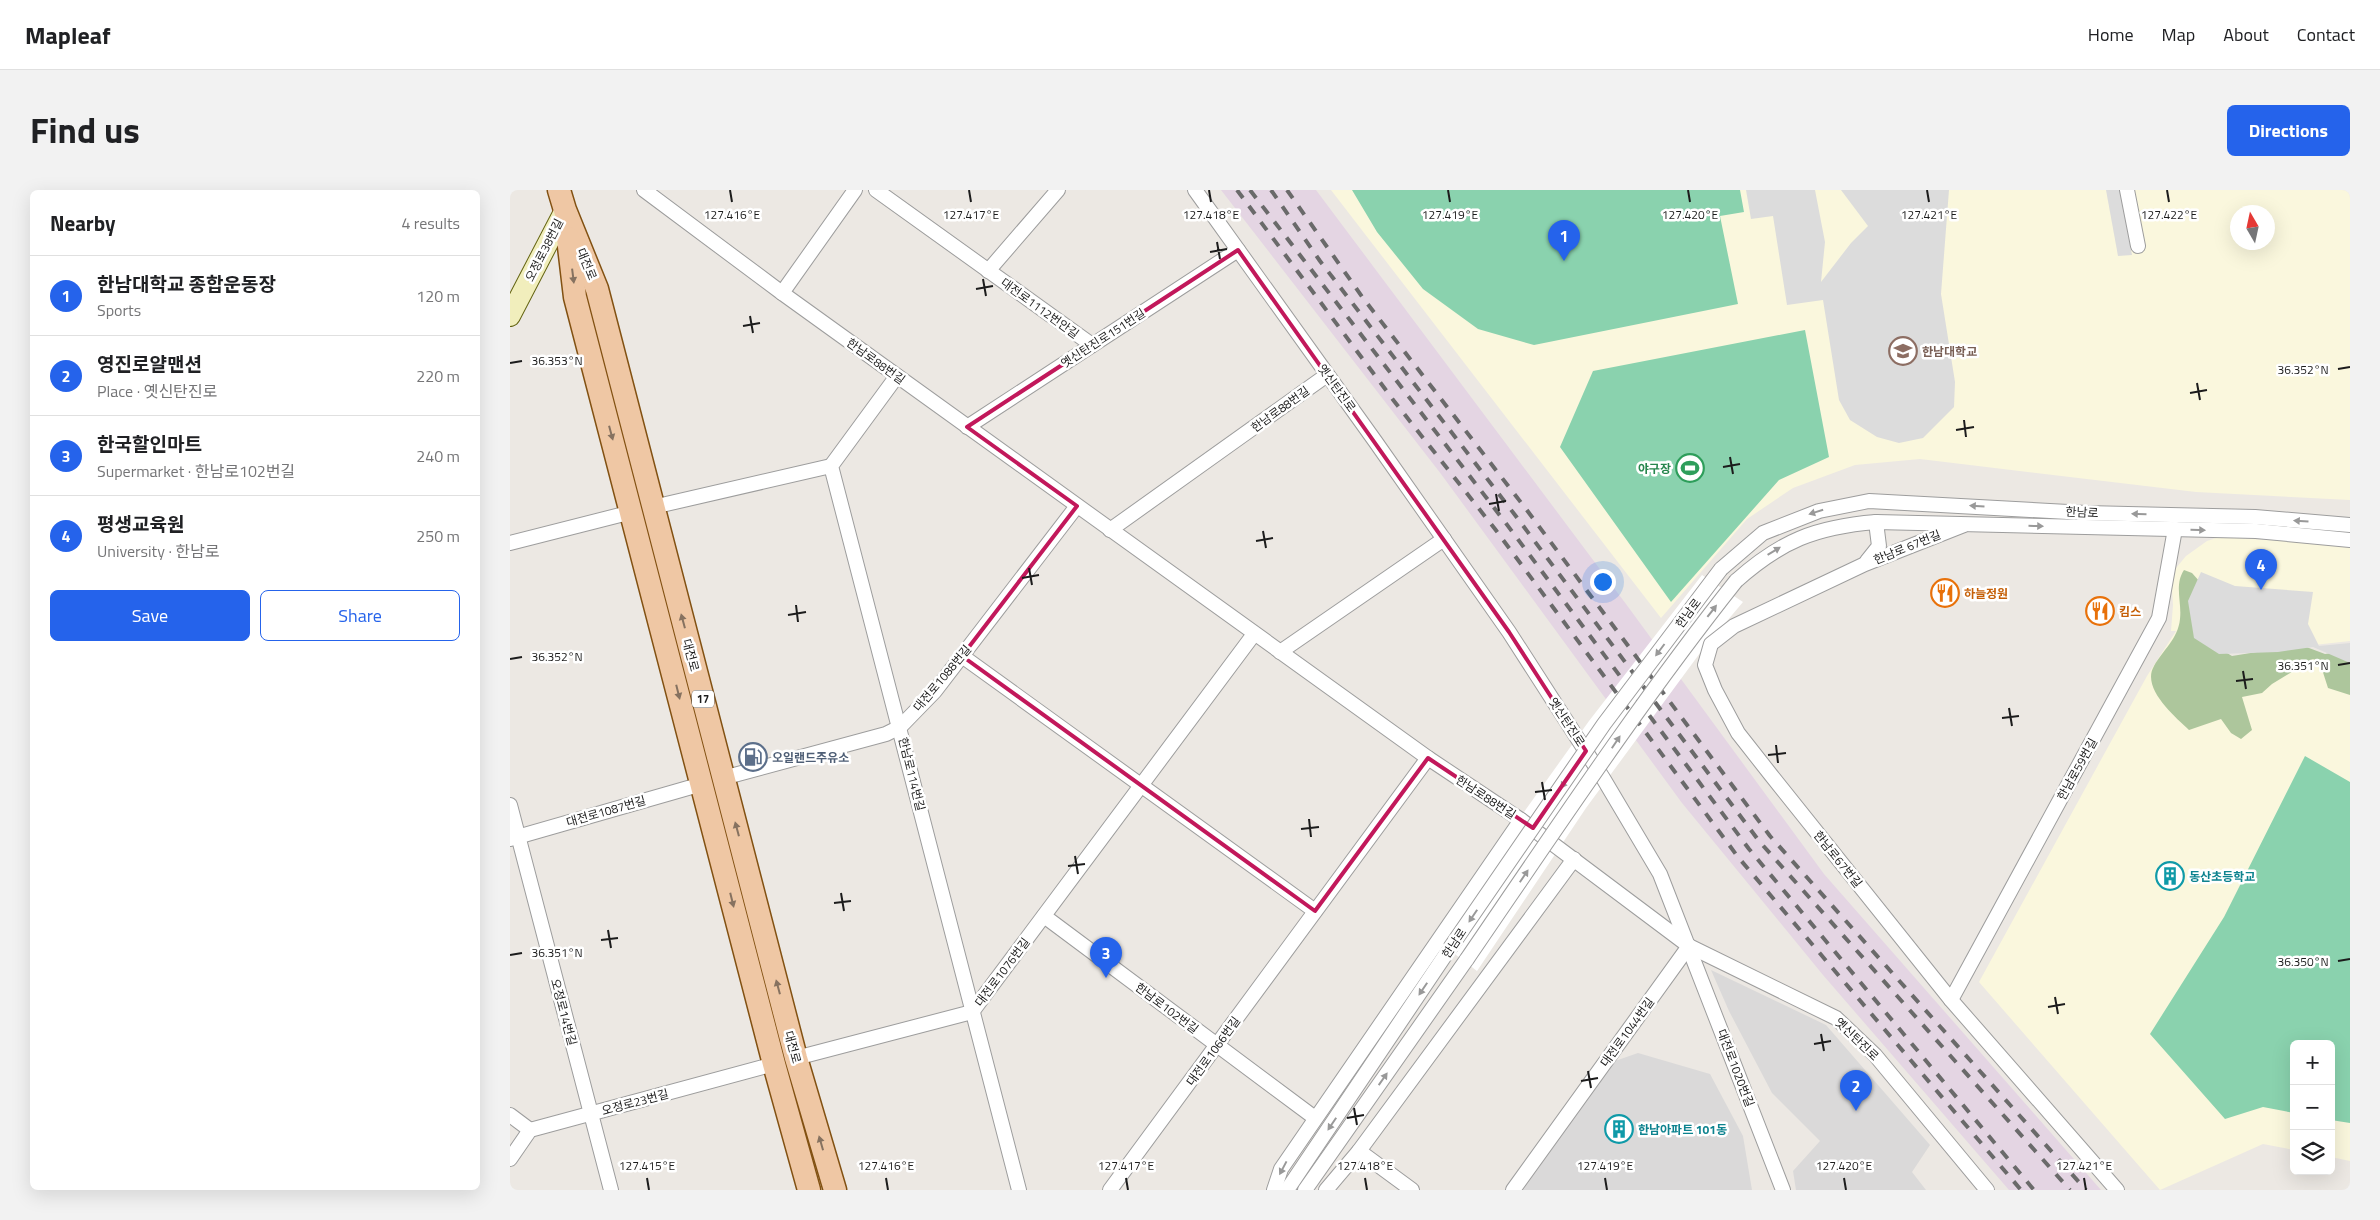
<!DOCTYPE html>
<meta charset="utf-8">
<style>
:root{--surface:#fff;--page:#f2f2f2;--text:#202124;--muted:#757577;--line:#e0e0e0;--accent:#2563eb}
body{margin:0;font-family:"Titillium Web","Noto Sans KR",sans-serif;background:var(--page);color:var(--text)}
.controls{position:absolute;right:15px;bottom:15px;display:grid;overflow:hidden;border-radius:8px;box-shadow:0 5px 20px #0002}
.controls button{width:45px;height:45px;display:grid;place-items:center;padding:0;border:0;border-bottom:1px solid var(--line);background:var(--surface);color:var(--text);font:25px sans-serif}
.compass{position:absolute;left:1720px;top:15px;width:45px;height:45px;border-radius:50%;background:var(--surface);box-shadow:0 5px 20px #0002;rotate:351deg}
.you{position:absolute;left:1092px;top:391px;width:18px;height:18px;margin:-12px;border:4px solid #fff;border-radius:50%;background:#1a73e8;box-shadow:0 0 0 8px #1a73e833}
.badge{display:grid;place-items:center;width:32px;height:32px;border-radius:50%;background:var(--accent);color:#fff;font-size:16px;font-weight:700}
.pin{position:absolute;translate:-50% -41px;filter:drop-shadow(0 1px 2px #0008)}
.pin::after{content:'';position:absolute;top:26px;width:18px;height:15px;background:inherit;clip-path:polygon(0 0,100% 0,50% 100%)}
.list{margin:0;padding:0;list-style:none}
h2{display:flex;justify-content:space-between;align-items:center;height:65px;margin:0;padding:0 20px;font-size:21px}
h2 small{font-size:16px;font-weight:400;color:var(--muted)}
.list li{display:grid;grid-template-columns:32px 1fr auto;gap:15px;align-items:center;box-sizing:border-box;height:80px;padding:0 20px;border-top:1px solid var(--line)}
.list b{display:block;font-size:19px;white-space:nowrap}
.list p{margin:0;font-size:16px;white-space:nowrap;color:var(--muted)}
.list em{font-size:16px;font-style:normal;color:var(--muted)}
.actions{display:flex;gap:10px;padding:15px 20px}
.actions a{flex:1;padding:11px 0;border:1px solid var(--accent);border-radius:8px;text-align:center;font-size:18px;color:var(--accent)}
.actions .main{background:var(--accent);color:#fff}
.icon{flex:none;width:28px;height:28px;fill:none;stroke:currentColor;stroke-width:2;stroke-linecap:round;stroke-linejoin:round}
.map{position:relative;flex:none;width:1840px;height:1000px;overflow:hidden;border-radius:8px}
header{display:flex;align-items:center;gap:30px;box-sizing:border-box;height:70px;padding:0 25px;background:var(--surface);border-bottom:1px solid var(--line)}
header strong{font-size:24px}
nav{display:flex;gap:28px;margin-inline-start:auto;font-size:18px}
.intro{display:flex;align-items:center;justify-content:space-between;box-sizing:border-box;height:120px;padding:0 30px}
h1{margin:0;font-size:35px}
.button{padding:12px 22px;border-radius:8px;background:var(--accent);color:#fff;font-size:18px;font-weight:700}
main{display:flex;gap:30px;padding:0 30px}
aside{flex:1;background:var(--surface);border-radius:8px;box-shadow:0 5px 20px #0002}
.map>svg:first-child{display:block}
.residential{fill:#dad9d9}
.industrial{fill:#e4d5e3}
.education{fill:#faf7dd;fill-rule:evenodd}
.forest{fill:#adc69c}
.pitch{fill:#8ad2ae}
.parking{fill:#dcdcdc}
.pier{fill:#fff}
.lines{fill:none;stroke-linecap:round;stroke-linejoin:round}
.street-casing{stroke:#9d9d9d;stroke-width:16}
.secondary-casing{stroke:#646412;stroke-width:22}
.primary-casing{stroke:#825112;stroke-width:25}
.street{stroke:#fff;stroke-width:14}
.secondary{stroke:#f1eebc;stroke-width:20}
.primary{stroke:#efc7a4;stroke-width:22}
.rail{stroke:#6a6a6a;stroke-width:4;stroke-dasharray:10 10;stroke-linecap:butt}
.street-bridge-casing{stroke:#9d9d9d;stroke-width:16;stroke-linecap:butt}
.street-bridge{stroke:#fff;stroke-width:14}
.oneway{fill:#867260}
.oneway2{fill:#999}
.marked{fill:none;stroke:#c2185b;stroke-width:4;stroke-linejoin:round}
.ticks{fill:none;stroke:#1c1c1c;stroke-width:2}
.labels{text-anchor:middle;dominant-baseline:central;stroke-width:5;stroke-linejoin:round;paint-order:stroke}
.shield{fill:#fff;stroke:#606060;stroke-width:1}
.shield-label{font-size:11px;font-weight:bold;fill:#1c1c1c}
.street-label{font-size:12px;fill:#1c1c1c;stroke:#fff}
.education-label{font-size:12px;font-weight:bold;fill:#785e54;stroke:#fff;text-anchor:start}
.leisure-label{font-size:12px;font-weight:bold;fill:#27864d;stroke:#fff;text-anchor:end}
.food-label{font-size:12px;font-weight:bold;fill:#c56008;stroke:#fff;text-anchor:start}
.service-label{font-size:12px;font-weight:bold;fill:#4e5e75;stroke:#fff;text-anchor:start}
.culture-label{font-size:12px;font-weight:bold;fill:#0d838f;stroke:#fff;text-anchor:start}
.ticks-label{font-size:12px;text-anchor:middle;fill:#1c1c1c;stroke:#fff;stroke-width:5;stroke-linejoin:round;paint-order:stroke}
</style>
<header>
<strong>Mapleaf</strong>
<nav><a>Home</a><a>Map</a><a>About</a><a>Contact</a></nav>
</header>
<div class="intro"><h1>Find us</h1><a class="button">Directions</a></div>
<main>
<aside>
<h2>Nearby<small>4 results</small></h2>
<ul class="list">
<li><span class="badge">1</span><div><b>한남대학교 종합운동장</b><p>Sports</p></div><em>120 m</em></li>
<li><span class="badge">2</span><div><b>영진로얄맨션</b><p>Place · 옛신탄진로</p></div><em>220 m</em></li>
<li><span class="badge">3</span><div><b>한국할인마트</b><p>Supermarket · 한남로102번길</p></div><em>240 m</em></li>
<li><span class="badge">4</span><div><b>평생교육원</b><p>University · 한남로</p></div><em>250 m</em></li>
</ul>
<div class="actions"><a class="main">Save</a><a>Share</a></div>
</aside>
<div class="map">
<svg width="1840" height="1000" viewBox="0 0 1840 1000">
<rect width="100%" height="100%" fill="#ece8e3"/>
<g class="residential">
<path d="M 1201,780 L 1316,835 L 1420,955 L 1402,982 L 1416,1000 L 1286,1000 L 1283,981 L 1310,951 L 1262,903 L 1219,821 Z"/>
<path d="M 1128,863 L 1200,884 L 1233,946 L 1242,1000 L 1013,1000 L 1105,871 Z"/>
</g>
<path class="industrial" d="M 711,0 L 806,0 L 1116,414 L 1314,684 L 1591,1000 L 1499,1000 L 1313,785 L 1172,613 L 931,284 Z"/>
<g class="education">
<path d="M 821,0 L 1840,0 L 1840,310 L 1686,302 L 1410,269 L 1345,275 L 1283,298 L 1237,329 L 1151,428 ZM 1728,22 L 1758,22 L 1758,52 L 1728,52 Z"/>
<path d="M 1709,347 L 1840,355 L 1840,451 L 1804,455 L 1676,442 L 1727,469 L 1801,463 L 1840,481 L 1840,971 L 1821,967 L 1821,854 L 1784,854 L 1784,960 L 1753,954 L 1650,1000 L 1469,792 L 1637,486 L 1666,441 L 1661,441 L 1663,415 L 1661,384 L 1676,366 L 1697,351 Z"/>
</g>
<path class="forest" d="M 1674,380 L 1682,383 L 1690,392 L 1690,447 L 1722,466 L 1791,455 L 1815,464 L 1840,461 L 1840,505 L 1818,498 L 1810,473 L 1803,469 L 1762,494 L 1752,503 L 1732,507 L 1742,540 L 1731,549 L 1721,543 L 1711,529 L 1679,540 C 1664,526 1631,498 1644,476 C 1653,460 1668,449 1670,429 C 1672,412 1664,395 1674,380 Z"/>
<g class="pitch">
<path d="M 842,0 L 1230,0 L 1234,22 L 1210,26 L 1228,114 L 1024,155 L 968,139 L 913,99 L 867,42 Z"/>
<path d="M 1295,140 L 1319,267 L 1269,290 L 1161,412 L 1050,257 L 1083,181 Z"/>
<path d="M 1795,566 L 1840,592 L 1840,933 L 1821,930 L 1821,854 L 1784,854 L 1784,923 L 1753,917 L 1715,929 L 1640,844 L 1714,727 Z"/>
</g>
<g class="parking">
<path d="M 1236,0 L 1305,0 L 1315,52 L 1311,92 L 1341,53 L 1358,36 L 1331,0 L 1439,0 L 1431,104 L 1445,192 L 1444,217 L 1413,248 L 1389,253 L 1367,247 L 1340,230 L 1329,210 L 1313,110 L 1277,115 L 1263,26 L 1241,29 Z"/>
<path d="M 1596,0 L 1610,0 L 1622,65 L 1608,66 Z"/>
<path d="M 1691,382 L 1725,396 L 1803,402 L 1798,434 L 1809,456 L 1840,453 L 1840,473 L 1803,457 L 1768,462 L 1709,464 L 1684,448 L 1678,411 Z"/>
</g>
<path class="pier" d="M 1192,385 L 1233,412 L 1190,463 L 1076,618 L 967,781 L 924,748 L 1079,531 Z"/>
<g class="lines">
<defs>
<g id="street">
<path d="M 134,0 L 272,103 L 918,568 L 1011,630 L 1179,756 L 1326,828 L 1365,865 L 1477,1000"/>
<path d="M 366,0 L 582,155"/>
<path d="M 685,0 L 865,251 L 999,442 L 1093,588 L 1150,684 L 1273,1000"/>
<path d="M 1617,0 L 1628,56"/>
<path d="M 478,81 L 548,0"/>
<path d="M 272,103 L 345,0"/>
<path d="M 387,186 L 321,276 L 509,1000"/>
<path d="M 457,237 L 728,60"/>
<path d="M 143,317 L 321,276"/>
<path d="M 1454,335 L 1355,374 L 1224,436 L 1201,454 L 1195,475 L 1205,500 L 1228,543 L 1261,585 L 1441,810 L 1607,1000"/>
<path d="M 600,340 L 817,185"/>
<path d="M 0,353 L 122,322"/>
<path d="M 1357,371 L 1369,356 L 1366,332"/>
<path d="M 1211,379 L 1253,343 L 1309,321 L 1359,311 L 1576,323 L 1745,327 L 1840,335"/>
<path d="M 1226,391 C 1271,351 1305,337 1366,332 L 1746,341 L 1840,350"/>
<path d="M 770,462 L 934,349"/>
<path d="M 452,466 L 805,721"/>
<path d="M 213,588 L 376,544 L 390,537 L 425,501 L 567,316"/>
<path d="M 0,615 L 101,1000"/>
<path d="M 0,649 L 192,594"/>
<path d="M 534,726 L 805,928"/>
<path d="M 1441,810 L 1649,428 L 1665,339"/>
<path d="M 286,868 L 462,822 L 744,444"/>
<path d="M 0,925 L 20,940"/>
<path d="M 849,961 L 902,1000"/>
<path d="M 0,969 L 20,940 L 264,874"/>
<path d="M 600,1000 L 918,568"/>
<path d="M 764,1000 L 771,979 L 1011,630"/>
<path d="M 777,1000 L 940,758"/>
<path d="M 795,1000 L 957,769"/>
<path d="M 816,1000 L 849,961 L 1064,669"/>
<path d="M 1003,1000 L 1179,756"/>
</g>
<path id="secondary" d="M 0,126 L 55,20"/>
<g id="primary">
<path d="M 49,0 L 55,20 L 87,99 L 286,868 L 325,1000"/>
<path d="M 58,48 L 65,107 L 264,874 L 299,1000"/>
</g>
</defs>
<use href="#street" class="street-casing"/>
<use href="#secondary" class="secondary-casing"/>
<use href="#primary" class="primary-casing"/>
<use href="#street" class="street"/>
<use href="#secondary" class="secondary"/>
<use href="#primary" class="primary"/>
<g class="rail">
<path d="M 727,0 L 884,211 L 985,339 L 1228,667 L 1511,1000"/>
<path d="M 740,0 L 995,332 L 1239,659 L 1524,1000"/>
<path d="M 761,0 L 810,71 L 1005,325 L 1249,651 L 1560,1000"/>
<path d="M 777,0 L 853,108 L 1016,319 L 1260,646 L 1576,1000"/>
</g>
<defs>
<g id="street-bridge">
<path d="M 940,758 L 1094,534 L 1211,379"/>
<path d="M 957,769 C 1044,642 1130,512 1226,391"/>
</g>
</defs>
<use href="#street-bridge" class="street-bridge-casing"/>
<use href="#street-bridge" class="street-bridge"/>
</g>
<defs><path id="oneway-solid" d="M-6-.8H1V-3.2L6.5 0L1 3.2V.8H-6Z" transform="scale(1.25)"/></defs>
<g class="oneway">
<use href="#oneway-solid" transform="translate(63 86) rotate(83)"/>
<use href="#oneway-solid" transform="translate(101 243) rotate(75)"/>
<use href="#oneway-solid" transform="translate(173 431) rotate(-105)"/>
<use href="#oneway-solid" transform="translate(168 502) rotate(76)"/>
<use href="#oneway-solid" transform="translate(227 639) rotate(-105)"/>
<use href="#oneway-solid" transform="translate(222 710) rotate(76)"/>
<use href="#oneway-solid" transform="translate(268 797) rotate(-105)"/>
<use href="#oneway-solid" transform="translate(311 953) rotate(-106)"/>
</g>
<g class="oneway2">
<use href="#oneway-solid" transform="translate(1467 316) rotate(-177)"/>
<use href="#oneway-solid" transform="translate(1306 322) rotate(163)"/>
<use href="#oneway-solid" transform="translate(1629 324) rotate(-178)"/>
<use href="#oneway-solid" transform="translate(1791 331) rotate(-176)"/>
<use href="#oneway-solid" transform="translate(1526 336) rotate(1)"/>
<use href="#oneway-solid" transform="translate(1688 340) rotate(1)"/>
<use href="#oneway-solid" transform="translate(1264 361) rotate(-31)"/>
<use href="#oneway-solid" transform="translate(1202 421) rotate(-52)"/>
<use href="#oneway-solid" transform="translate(1150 460) rotate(127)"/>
<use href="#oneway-solid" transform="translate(1106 552) rotate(-56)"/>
<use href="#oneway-solid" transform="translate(1055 592) rotate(124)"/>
<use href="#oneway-solid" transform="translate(1014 686) rotate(-56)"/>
<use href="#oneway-solid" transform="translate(963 726) rotate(124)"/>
<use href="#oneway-solid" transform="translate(913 799) rotate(124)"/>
<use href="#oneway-solid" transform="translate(873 889) rotate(-55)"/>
<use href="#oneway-solid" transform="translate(822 934) rotate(124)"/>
<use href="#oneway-solid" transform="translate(773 978) rotate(118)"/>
</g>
<path class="marked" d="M 728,60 L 999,442 L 1076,561 L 1023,638 L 918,568 L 805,721 L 452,466 L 567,316 L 457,237 Z"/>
<path class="ticks" d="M 220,0 L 222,12M 459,0 L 461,12M 699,0 L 701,12M 938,0 L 940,12M 1178,0 L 1180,12M 1417,0 L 1419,12M 1657,0 L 1659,12M 707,52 L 710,69M 700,62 L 717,59M 473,89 L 476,106M 466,99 L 483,96M 240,126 L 243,143M 233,136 L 250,133M 0,173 L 12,171M 1828,179 L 1840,177M 1687,193 L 1690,210M 1680,203 L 1697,200M 1454,230 L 1456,247M 1446,240 L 1464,237M 1220,267 L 1223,284M 1213,277 L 1230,274M 986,304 L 989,321M 979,314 L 996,311M 753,341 L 756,358M 746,351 L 763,348M 519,378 L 522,395M 512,388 L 529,385M 286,415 L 288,432M 278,425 L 296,422M 0,469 L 12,467M 1828,475 L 1840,473M 1733,481 L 1736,499M 1726,491 L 1743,489M 1499,518 L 1502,536M 1492,528 L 1509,526M 1266,555 L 1268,573M 1258,565 L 1276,563M 1032,592 L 1035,610M 1025,602 L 1042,600M 799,629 L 801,647M 791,639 L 809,637M 565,666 L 568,684M 558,676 L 575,674M 331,703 L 334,721M 324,713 L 341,711M 98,740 L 101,758M 91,750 L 108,748M 0,765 L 12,763M 1828,771 L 1840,769M 1545,807 L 1548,824M 1538,817 L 1555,814M 1311,844 L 1314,861M 1304,854 L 1321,851M 1078,881 L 1081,898M 1071,891 L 1088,888M 844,918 L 847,935M 837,928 L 854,925M 137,988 L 139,1000M 376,988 L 378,1000M 616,988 L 618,1000M 855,988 L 857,1000M 1095,988 L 1097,1000M 1334,988 L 1336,1000M 1574,988 L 1576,1000"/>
<defs>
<symbol id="university-ring" viewBox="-11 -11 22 22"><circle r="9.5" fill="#fff" stroke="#8d6e63" stroke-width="1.5"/><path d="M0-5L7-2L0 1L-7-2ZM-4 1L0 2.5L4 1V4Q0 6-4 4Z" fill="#8d6e63"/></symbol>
<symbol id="stadium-ring" viewBox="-11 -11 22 22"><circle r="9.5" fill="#fff" stroke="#2e9e5b" stroke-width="1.5"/><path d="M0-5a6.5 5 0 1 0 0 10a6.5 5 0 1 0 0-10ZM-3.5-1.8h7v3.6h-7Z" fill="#2e9e5b"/></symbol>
<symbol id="restaurant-ring" viewBox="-11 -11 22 22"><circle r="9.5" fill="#fff" stroke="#e8710a" stroke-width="1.5"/><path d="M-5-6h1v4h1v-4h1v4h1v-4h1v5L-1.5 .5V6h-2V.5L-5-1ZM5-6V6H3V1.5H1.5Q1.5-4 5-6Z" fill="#e8710a"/></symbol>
<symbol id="fuel-ring" viewBox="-11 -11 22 22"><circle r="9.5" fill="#fff" stroke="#5c6f8a" stroke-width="1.5"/><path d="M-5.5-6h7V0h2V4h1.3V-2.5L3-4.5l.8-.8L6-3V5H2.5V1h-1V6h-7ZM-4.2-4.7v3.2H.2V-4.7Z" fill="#5c6f8a"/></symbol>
<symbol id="building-ring" viewBox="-11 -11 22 22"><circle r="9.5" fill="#fff" stroke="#0f9aa8" stroke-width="1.5"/><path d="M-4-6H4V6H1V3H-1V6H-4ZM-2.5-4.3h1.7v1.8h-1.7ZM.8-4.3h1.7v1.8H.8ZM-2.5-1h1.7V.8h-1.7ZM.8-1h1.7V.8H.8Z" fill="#0f9aa8"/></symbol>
</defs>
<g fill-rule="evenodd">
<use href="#university-ring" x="1377" y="145" width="32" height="32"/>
<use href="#stadium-ring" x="1164" y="262" width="32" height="32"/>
<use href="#restaurant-ring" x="1419" y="387" width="32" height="32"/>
<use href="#restaurant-ring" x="1574" y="405" width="32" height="32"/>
<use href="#fuel-ring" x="227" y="551" width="32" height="32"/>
<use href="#building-ring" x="1644" y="670" width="32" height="32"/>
<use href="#building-ring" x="1093" y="923" width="32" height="32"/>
</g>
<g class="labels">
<rect class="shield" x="182" y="500.5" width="22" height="17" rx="4"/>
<g class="shield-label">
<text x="193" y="509">17</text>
</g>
<g class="street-label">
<text transform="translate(34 60) rotate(-63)">오정로38번길</text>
<text transform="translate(77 74) rotate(68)">대전로</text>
<text transform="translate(530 118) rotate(36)">대전로1112번안길</text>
<text transform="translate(593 148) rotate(-33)">옛신탄진로151번길</text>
<text transform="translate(366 171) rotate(36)">한남로88번길</text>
<text transform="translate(827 198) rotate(54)">옛신탄진로</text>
<text transform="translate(770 219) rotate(-36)">한남로88번길</text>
<text transform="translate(1572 322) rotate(3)">한남로</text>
<text transform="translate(1397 357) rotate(-22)">한남로 67번길</text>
<text transform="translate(1178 423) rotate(-53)">한남로</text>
<text transform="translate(181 465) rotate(75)">대전로</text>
<text transform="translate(432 488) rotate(-50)">대전로1088번길</text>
<text transform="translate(1057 532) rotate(57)">옛신탄진로</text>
<text transform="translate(1567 579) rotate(-61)">한남로59번길</text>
<text transform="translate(402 584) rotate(76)">한남로114번길</text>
<text transform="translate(976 607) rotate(33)">한남로88번길</text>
<text transform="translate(96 621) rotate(-16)">대전로1087번길</text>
<text transform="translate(1328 669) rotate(51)">한남로67번길</text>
<text transform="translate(944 753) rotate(-56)">한남로</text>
<text transform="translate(492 782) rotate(-53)">대전로1076번길</text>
<text transform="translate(657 818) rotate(37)">한남로102번길</text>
<text transform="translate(54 822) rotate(75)">오정로14번길</text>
<text transform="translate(1117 842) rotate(-54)">대전로1044번길</text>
<text transform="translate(1347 849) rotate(44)">옛신탄진로</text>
<text transform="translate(283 857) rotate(75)">대전로</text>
<text transform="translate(703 861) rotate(-54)">대전로1066번길</text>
<text transform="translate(1226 878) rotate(69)">대전로1020번길</text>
<text transform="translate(125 912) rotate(-15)">오정로23번길</text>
</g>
<g class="education-label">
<text x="1412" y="161">한남대학교</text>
</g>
<g class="leisure-label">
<text x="1161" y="278">야구장</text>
</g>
<g class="food-label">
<text x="1454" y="403">하늘정원</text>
<text x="1609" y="421">킴스</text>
</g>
<g class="service-label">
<text x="262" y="567">오일랜드주유소</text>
</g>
<g class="culture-label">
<text x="1679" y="686">동산초등학교</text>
<text x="1128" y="939">한남아파트 101동</text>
</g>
</g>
<g class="ticks-label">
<text x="1659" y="29">127.422°E</text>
<text x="222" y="29">127.416°E</text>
<text x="461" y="29">127.417°E</text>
<text x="701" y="29">127.418°E</text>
<text x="940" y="29">127.419°E</text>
<text x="1180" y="29">127.420°E</text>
<text x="1419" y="29">127.421°E</text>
<text x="47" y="175">36.353°N</text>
<text x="1793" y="184">36.352°N</text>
<text x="47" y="471">36.352°N</text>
<text x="1793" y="480">36.351°N</text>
<text x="47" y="767">36.351°N</text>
<text x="1793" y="776">36.350°N</text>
<text x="137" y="980">127.415°E</text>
<text x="376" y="980">127.416°E</text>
<text x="616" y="980">127.417°E</text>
<text x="855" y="980">127.418°E</text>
<text x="1095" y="980">127.419°E</text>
<text x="1334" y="980">127.420°E</text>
<text x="1574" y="980">127.421°E</text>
</g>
</svg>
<div class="controls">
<button>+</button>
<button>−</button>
<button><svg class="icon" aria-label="layers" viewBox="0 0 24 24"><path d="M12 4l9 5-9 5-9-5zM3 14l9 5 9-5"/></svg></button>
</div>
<svg class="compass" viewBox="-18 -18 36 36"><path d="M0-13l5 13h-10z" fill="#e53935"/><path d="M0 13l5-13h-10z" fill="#757577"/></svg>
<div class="you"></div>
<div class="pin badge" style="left:1054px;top:71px">1</div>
<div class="pin badge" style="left:1346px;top:921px">2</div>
<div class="pin badge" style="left:596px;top:788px">3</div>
<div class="pin badge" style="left:1751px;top:400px">4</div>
</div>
</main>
